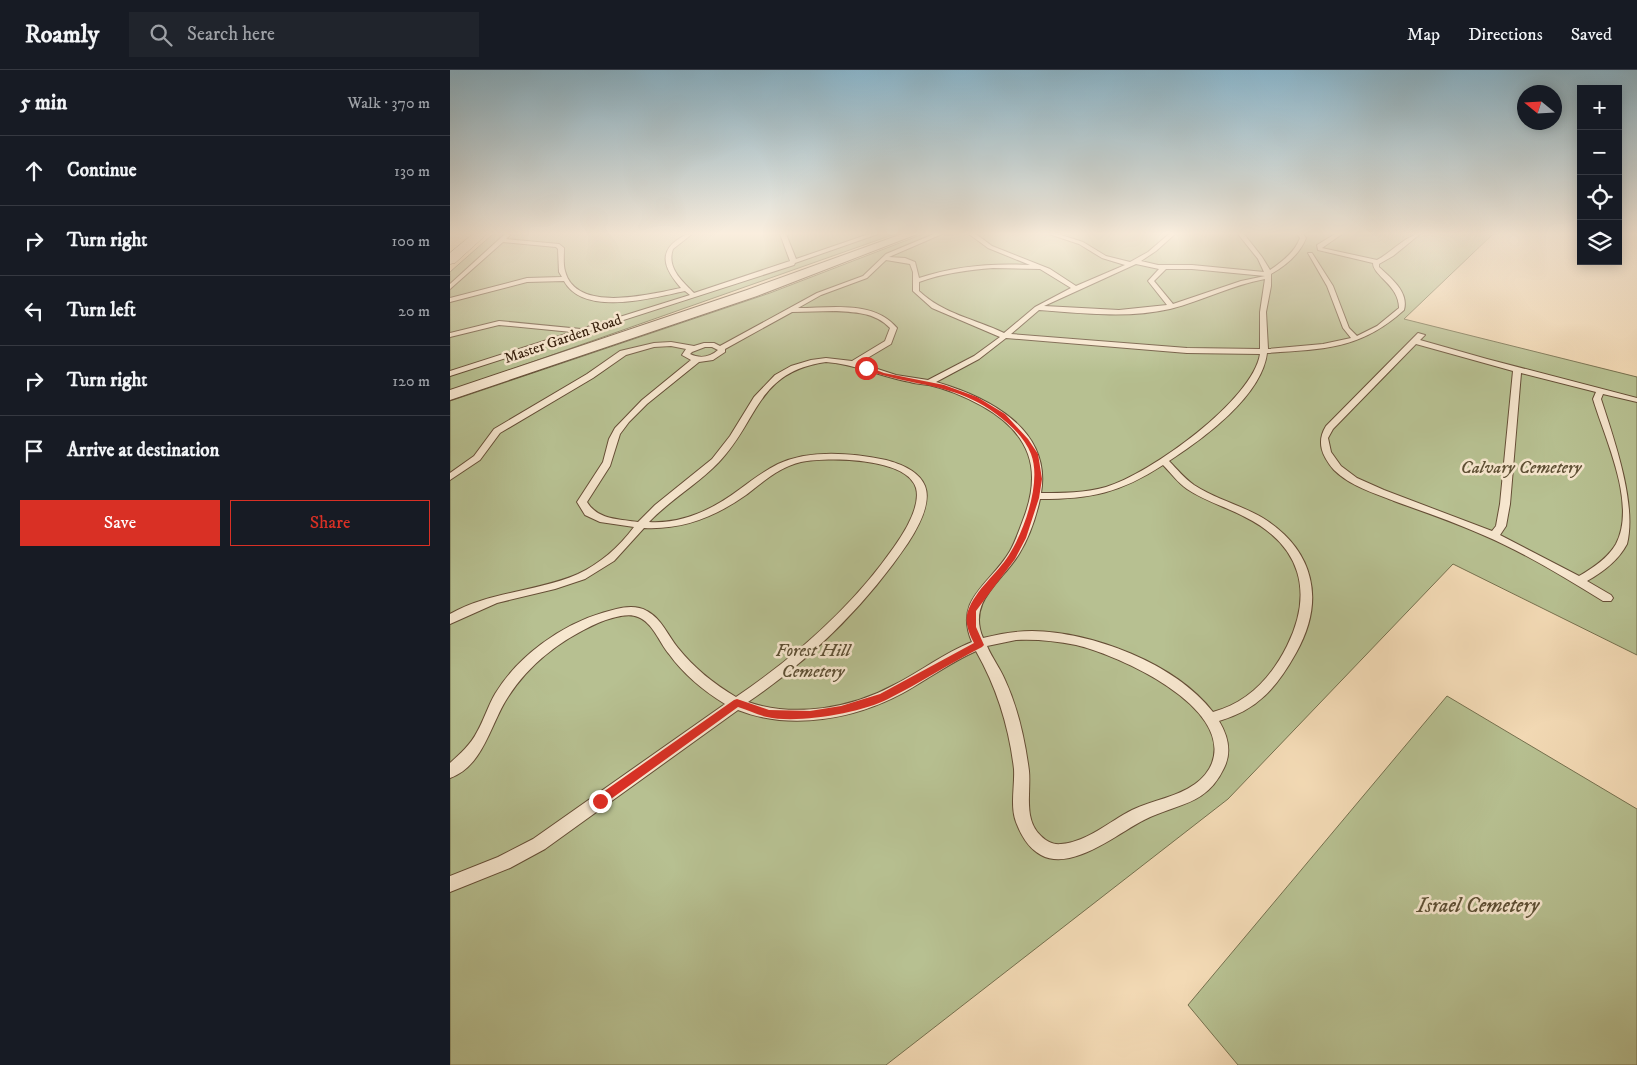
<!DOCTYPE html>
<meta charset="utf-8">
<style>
:root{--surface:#171b24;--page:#20242c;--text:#f1f3f6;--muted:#9ea1a6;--line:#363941;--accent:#d93025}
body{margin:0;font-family:"IM FELL DW Pica",serif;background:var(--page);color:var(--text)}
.controls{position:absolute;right:15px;top:15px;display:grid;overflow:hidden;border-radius:0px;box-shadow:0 2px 12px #0003}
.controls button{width:45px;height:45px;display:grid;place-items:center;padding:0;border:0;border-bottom:1px solid var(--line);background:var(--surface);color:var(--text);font:25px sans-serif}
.compass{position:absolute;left:1067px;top:15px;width:45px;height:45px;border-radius:50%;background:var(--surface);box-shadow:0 2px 12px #0003;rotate:288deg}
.stop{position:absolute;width:15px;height:15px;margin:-11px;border:4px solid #d93025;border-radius:50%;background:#fff}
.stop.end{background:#d93025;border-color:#fff;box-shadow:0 1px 5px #0008}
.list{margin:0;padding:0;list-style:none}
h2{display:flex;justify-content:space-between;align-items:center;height:65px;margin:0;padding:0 20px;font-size:21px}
h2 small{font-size:16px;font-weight:400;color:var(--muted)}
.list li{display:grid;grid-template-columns:32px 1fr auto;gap:15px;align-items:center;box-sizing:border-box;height:70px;padding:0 20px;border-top:1px solid var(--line)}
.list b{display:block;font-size:19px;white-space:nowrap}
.list em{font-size:16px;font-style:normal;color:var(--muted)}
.actions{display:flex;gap:10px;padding:15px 20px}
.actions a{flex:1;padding:11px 0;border:1px solid var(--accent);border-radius:0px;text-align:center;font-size:18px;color:var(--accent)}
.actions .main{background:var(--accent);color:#fff}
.icon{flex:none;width:28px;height:28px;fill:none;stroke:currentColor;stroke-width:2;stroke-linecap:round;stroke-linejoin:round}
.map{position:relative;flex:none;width:1187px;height:995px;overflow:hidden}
header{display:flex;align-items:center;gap:30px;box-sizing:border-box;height:70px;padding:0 25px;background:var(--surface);border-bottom:1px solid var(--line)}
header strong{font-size:24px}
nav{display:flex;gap:28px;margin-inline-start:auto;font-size:18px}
.search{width:350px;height:45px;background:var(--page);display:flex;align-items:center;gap:12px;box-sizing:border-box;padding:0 18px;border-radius:0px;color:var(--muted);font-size:19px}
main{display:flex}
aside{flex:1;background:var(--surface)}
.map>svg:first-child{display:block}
.green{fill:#b7c091;stroke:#76704e}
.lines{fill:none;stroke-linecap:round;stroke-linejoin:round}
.service-casing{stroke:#654e36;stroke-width:2}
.minor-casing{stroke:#654e36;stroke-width:2}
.tertiary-casing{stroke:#654e36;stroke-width:1}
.service{fill:#f7e7cf;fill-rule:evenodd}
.minor{fill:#f7e7cf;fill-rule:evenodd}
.tertiary{fill:#f7e7cf;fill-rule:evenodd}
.route{fill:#d93025}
.labels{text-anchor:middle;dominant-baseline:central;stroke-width:5;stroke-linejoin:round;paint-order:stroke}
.far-street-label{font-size:15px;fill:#361f0c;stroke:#f7e7cf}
.park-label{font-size:18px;font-style:italic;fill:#5d4f34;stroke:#f7e7cf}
.near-park-label{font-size:21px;font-style:italic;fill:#5d4f34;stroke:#f7e7cf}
</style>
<header>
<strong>Roamly</strong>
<div class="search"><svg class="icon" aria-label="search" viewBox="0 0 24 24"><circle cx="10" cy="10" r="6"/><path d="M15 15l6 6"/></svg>Search here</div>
<nav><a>Map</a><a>Directions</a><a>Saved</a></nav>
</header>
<main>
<aside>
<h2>5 min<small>Walk · 370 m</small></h2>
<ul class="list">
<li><svg class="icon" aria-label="ahead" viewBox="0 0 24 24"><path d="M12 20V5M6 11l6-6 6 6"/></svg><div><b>Continue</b></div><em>130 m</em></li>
<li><svg class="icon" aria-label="right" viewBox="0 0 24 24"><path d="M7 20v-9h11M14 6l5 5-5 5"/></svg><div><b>Turn right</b></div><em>100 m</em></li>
<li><svg class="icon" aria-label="left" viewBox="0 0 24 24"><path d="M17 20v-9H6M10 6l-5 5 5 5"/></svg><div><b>Turn left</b></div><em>20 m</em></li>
<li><svg class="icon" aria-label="right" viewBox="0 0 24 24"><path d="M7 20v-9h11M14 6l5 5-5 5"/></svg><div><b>Turn right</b></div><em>120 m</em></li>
<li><svg class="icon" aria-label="arrive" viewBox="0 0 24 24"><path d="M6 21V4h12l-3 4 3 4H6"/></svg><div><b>Arrive at destination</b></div></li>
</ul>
<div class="actions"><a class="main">Save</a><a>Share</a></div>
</aside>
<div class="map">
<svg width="1187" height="995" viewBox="0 0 1187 995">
<rect width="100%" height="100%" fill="#f3dab5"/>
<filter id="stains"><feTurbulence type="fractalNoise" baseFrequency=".004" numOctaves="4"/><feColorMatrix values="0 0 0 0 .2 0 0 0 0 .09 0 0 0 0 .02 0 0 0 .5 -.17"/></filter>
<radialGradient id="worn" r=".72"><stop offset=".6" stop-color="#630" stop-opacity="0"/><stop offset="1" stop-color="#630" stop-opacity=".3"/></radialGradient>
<g class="green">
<path d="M 43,164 L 445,164 L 0,321 L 0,202 Z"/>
<path d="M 473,164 L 1043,164 L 954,249 L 1187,307 L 1187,585 L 1003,494 L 778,729 L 436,995 L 0,995 L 0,331 L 320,223 Z"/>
<path d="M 997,626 L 1187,739 L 1187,995 L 788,995 L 738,935 Z"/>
</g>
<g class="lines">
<defs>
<g id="service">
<path d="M 55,164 L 60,165 L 56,169 L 109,174 L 114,178 C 114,185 113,194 115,201 C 126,244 201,224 231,218 C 218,203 206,185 227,170 C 232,167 235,164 242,164 L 223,179 C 216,198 233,212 244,223 L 340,191 L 330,164 L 336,164 L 346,189 L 419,164 L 428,164 L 345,193 L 344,195 L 0,306 L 0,301 L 122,262 L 49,255 L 0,267 L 0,263 L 49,251 L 131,259 L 240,225 L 235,221 C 202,228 134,247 114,211 L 77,212 L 0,232 L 0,228 L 77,208 L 112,207 L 109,202 L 108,179 L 106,177 L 53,172 L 0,219 L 0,214 Z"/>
<path d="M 484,164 L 492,164 L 439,187 L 455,188 L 465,192 L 469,208 C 505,196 542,193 580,195 L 538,178 L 519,164 L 526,164 L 542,176 L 600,199 L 626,216 L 675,195 L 652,188 L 629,174 L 599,164 L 608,164 L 633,172 L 656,186 L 680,192 L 698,182 L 719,164 L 725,164 L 706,181 L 691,191 L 708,195 L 742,195 L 814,202 L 808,189 L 788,164 L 794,164 L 812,187 L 820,200 C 832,192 845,182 850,168 L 847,164 L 853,164 L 856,168 C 850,184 835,196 821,204 L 821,216 L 816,242 L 818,279 L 873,274 L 901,268 L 893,258 L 877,216 L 858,183 L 862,183 L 883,216 L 899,258 L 907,266 L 927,256 L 949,238 C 949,215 923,206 923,193 L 868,180 L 867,175 L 885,164 L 892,164 L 872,178 L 927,190 C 939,184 958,164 970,164 L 943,186 L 929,194 L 929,197 C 941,208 959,222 954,240 C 910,280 873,279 817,283 C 812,326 753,369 719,391 C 727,399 734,408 744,415 C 765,429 791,435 813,448 C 864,480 876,530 846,583 C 827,617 808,640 769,651 C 778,666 782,682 774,698 C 756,736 728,733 694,750 C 668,763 622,802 591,785 C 578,778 571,765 566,752 C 560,736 565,716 564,699 C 559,657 547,618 526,581 C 501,592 478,609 453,623 C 405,649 341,661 288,640 L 95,779 L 60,798 L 0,822 L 0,806 L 48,787 L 83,769 L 275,634 C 254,621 234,605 219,584 C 209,572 203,553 188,547 C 177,542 158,549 148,553 C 112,569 79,594 58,627 C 41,652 34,696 0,708 L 0,693 C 10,684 21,674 27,662 C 34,650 38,636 45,624 C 67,587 111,555 152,543 C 166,539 183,533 197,541 C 212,549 218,566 228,578 C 244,598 264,614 286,627 C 345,587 403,536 444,477 C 454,463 471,436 466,418 C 457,387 376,387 351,392 C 329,397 313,412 296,425 C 265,447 232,460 194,458 L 164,491 L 135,509 L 105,519 L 47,533 L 0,554 L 0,544 C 40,521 87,522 128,504 C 151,493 169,477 184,457 L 150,452 L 135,445 L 127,432 L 153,392 L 159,369 L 165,358 L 192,330 L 241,290 L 232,285 L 236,279 L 221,276 L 204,277 L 176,285 L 143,308 L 50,363 L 30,390 L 0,410 L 0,403 L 24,386 L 44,359 L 137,304 L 170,281 L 204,273 L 221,272 L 244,276 L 254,273 L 264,273 L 270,276 L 367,223 L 413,206 L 436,184 ZM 436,190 L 460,194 L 463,202 L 463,221 L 482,238 L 550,267 L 524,286 L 478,310 L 446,305 L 409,293 L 441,274 L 447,258 C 424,230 381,238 348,238 L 371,225 L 417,208 ZM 686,194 L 709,199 L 698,211 L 717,235 L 669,240 L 594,236 ZM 543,198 L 590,199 L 621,218 L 585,237 L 554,263 C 525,249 493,244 469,221 L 469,212 C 493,203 518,200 543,198 ZM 716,199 L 742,199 L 815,206 L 791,211 L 723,234 L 704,211 ZM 815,209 L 810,242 L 810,279 L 737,278 L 561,264 L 589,240 C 632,243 677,249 720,239 C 752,231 782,215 815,209 ZM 383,241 C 404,242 425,242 440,258 L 435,271 L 402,291 L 376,288 L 361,290 L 341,296 L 325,305 L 304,327 L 280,366 L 262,389 L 205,435 L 188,452 C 169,449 148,450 137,432 L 160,396 L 170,364 L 179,352 L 197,334 L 249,292 L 263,290 L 275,282 L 275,279 L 342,242 ZM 556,268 L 737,283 L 810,284 C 803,330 700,404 656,417 C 635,423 613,423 591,423 C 602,359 538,327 486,312 L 529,289 ZM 255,277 L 262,277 L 268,280 C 260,287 250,289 240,284 L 242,282 ZM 376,292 C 405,294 432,307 460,312 C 467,314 473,314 479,315 C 497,319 516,327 532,336 C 580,363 593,399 573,450 C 569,461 565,472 560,481 C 541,514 503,529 522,572 C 494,583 470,602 444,615 C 402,638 345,648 298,632 C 360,590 416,535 458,473 C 467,459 482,434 475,416 C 469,401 451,394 436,390 C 402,383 360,379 328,394 C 314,401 302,410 290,419 C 263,439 234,454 199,452 C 220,430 248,414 269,392 C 309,350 306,302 376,292 ZM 713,395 C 721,403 728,413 737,419 C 755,431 776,437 795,447 C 851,475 864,522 837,576 C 821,608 797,633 763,642 C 725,593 642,562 582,561 C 565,561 549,564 533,568 C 517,531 552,512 569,484 C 579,468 586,447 590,429 C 641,429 670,423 713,395 ZM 566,570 C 586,569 606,571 626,575 C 668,585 783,636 762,693 C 759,701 752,709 745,714 C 727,727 703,730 682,740 C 660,751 637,772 611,774 C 603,775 596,771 591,766 C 573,750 581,722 579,701 C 575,670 568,638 555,610 C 550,598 542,588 537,576 Z"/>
<path d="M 968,263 L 975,265 L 970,270 L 1037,289 L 1187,328 L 1187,332 L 1153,324 L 1151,329 C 1164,369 1187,434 1177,474 C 1168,491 1153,502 1137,511 L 1161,525 L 1163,528 L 1161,531 L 1153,531 C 1114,507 1075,483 1033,465 C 1004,452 974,442 944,431 C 924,423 900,416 884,400 C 872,386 866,372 876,356 ZM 966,274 L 1063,301 L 1050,434 L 1046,456 L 1042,461 L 934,420 L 907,408 L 891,396 L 881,382 L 878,368 L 883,359 ZM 1071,303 L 1146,322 L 1143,329 C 1155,369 1187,434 1166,474 C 1158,488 1143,498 1129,506 L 1050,465 L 1056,456 L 1060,434 Z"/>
</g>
<path id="minor" d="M 452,164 L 467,164 L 307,226 L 0,330 L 0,320 L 297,220 Z"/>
<path id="tertiary" d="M 23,164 L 37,164 L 5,193 L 0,194 L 0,183 Z"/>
</defs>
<use href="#service" class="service-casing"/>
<use href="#minor" class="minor-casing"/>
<use href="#tertiary" class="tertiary-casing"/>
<use href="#service" class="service"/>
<use href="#minor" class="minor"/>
<use href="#tertiary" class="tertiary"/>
</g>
<linearGradient id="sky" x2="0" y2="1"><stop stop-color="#8ab7ce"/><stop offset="0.54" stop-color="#faeede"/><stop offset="1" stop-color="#faeede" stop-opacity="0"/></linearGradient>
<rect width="1187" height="303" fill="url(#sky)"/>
<path class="route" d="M 416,296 L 434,303 L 494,315 L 527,327 L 555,344 L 578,369 L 588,384 L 592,409 L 589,428 L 576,468 L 565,489 L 526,541 L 526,557 L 534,575 L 532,577 C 500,593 470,613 438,629 C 411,643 347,654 317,647 C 308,645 298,640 288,637 L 154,734 L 146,734 L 144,731 L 146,727 L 284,630 L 287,629 L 319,640 L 360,641 L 391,636 L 430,624 L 524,573 C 519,563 514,552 518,541 C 526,519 547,504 559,485 C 574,461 592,412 581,384 C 573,362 544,340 523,330 C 489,313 449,313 414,299 Z"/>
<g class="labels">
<g class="far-street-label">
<text transform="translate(113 269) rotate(-19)">Master Garden Road</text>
</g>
<g class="park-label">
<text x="1071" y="398">Calvary Cemetery</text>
<text x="363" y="581">Forest Hill<tspan x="363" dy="21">Cemetery</tspan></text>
</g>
<g class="near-park-label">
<text x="1028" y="836">Israel Cemetery</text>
</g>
</g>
<rect width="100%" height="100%" filter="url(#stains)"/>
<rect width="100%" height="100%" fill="url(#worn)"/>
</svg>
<div class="controls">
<button>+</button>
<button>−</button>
<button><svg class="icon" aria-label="locate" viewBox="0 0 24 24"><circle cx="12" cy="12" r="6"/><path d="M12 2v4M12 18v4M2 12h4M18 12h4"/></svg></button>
<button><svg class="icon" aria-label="layers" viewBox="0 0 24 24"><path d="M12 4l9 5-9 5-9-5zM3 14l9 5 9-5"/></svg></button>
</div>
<svg class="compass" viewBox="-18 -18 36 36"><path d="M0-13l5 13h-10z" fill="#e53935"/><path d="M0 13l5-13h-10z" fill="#9ea1a6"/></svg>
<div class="stop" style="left:416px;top:298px"></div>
<div class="stop end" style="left:150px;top:731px"></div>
</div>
</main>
